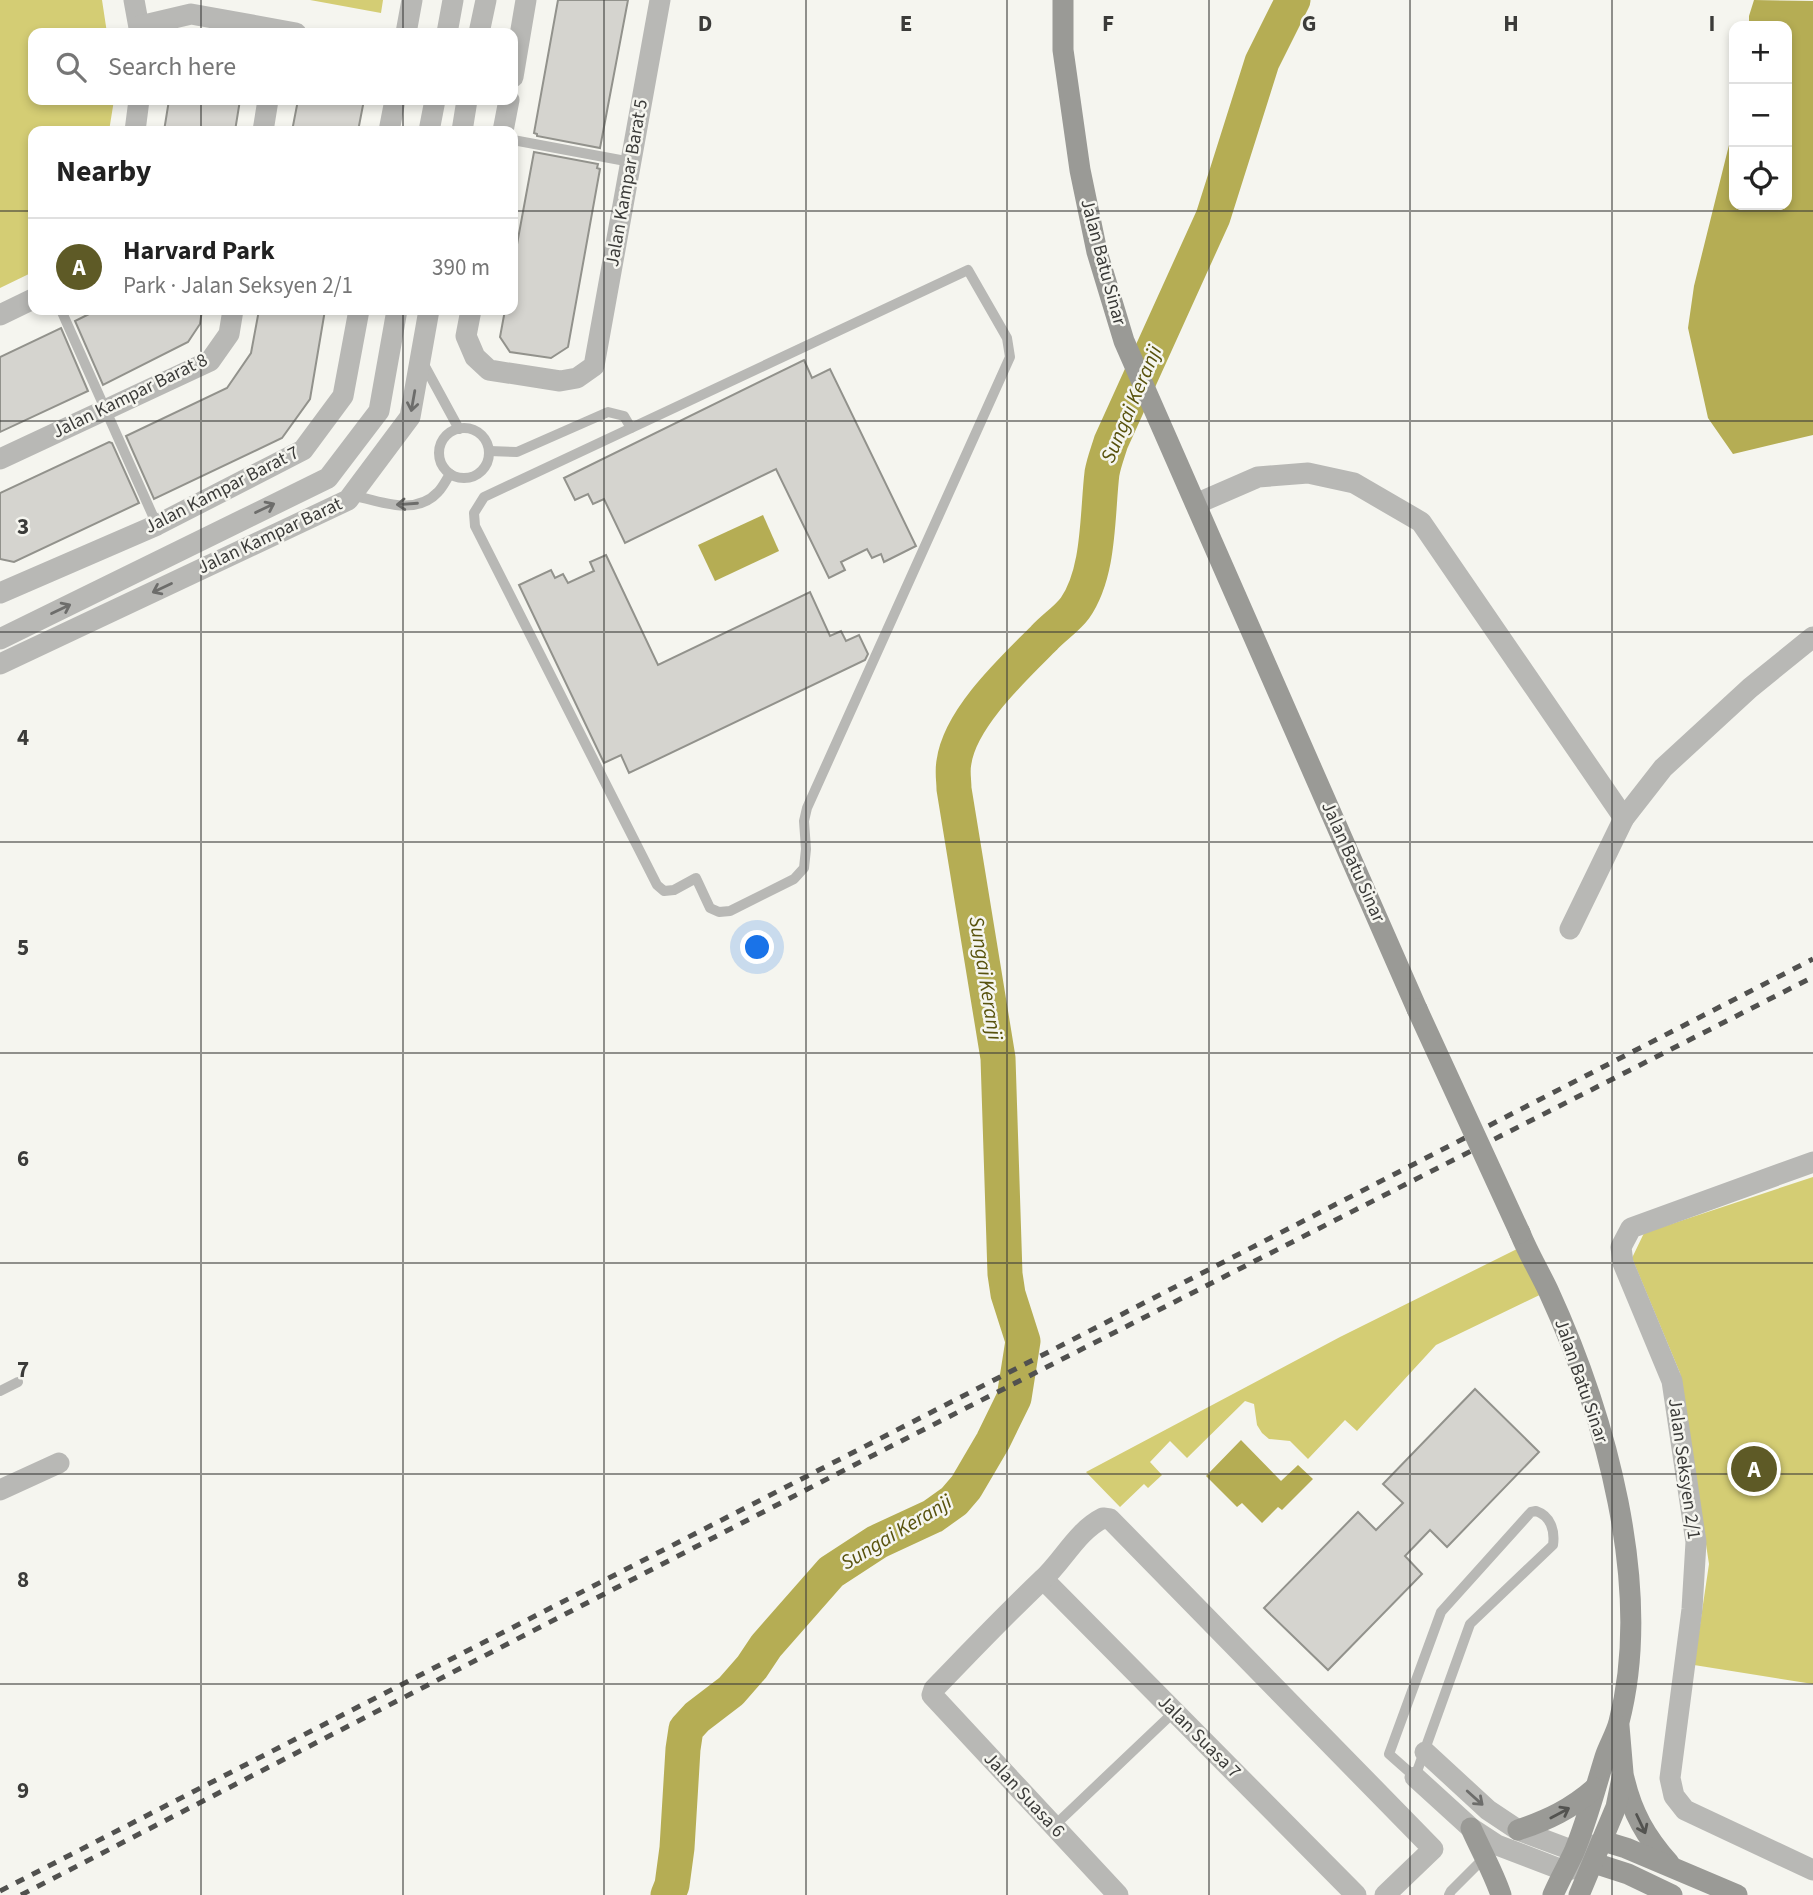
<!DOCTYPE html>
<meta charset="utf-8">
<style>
:root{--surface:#fff;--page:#f2f2f2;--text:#222;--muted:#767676;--line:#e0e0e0;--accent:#5e5a26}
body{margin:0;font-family:"Source Sans 3",sans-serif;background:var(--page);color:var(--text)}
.controls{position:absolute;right:21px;top:21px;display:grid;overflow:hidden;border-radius:14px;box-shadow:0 4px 10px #0003}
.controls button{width:63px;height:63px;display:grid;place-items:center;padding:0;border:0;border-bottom:2px solid var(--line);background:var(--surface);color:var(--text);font:35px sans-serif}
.you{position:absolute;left:758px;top:948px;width:24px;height:24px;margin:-18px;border:5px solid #fff;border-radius:50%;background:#1a73e8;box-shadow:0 0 0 10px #1a73e833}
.badge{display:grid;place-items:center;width:46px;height:46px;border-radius:50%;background:var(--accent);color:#fff;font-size:23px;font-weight:700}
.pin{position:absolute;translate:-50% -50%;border:4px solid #fff;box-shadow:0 2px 7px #0006}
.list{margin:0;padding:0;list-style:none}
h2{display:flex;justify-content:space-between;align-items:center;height:91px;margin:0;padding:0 28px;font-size:30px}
h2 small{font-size:23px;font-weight:400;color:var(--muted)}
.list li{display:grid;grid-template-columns:46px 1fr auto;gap:21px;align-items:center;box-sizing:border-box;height:98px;padding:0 28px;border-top:2px solid var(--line)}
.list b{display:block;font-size:26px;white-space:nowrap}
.list p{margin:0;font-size:23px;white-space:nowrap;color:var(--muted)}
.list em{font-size:23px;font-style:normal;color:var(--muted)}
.icon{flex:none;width:38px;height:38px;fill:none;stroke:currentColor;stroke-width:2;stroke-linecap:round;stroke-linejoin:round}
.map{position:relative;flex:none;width:1813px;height:1895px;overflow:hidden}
.search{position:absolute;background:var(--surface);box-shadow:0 4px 10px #0003;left:28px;top:28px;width:490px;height:77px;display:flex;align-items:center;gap:18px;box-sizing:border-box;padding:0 24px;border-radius:14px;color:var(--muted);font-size:26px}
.panel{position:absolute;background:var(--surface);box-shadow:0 4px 10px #0003;left:28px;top:126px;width:490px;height:189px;border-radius:14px}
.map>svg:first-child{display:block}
.green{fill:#d4cd74}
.water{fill:#b5ad54}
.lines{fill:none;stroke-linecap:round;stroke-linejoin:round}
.river{stroke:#b5ad54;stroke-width:35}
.building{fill:#d5d4cf;stroke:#92928c;stroke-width:2}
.lane{stroke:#b8b8b5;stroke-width:10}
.street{stroke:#b8b8b5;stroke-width:21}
.secondary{stroke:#9a9a96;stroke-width:21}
.rail{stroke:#51514f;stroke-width:5;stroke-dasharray:9 9;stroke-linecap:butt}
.secondary-bridge{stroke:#9a9a96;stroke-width:21}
.oneway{stroke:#6d6d6b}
.oneway2{stroke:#535350}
.grid{fill:none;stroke:#3b3b39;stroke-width:2;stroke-opacity:0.55}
.labels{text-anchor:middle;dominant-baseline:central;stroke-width:5;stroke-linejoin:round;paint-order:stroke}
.street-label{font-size:19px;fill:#3b3b39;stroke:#f5f5ef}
.water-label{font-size:21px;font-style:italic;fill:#58520d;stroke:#f5f5ef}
.grid-label{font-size:23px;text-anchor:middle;font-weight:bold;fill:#3b3b39;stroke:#f5f5ef;stroke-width:5;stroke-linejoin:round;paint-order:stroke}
</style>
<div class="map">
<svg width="1813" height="1895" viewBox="0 0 1813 1895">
<rect width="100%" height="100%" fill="#f5f5ef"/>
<g class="green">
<path d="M 0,0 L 102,0 L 107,33 L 33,33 L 33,100 L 114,100 L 109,131 L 33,131 L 33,272 L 0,288 Z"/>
<path d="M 310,0 L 383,0 L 381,13 Z"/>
<path d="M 1813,1177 L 1813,1684 L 1694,1665 L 1709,1564 L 1680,1373 L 1632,1258 L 1644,1233 Z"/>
<path d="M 1525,1245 L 1548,1291 L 1436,1345 L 1357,1431 L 1345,1420 L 1308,1459 L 1290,1441 L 1269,1439 L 1262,1433 L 1257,1425 L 1254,1404 L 1245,1401 L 1187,1458 L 1170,1441 L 1150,1462 L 1162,1475 L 1148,1488 L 1144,1484 L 1120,1507 L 1086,1472 L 1340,1337 Z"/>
</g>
<g class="water">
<path d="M 1754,0 L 1813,1 L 1813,435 L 1733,454 L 1708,418 L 1688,328 L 1694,286 L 1729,145 L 1734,140 L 1734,205 L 1787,205 L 1787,26 L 1749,26 L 1749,16 Z"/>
<path d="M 763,515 L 779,551 L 715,581 L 698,545 Z"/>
<path d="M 1241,1440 L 1281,1481 L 1298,1465 L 1313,1479 L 1282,1510 L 1278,1507 L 1262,1523 L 1242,1503 L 1237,1507 L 1206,1476 Z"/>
</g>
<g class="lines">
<path class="river" d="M 668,1895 L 672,1885 L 677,1848 L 683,1749 L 686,1729 L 697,1717 L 731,1691 L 752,1667 L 766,1646 L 831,1572 L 877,1542 L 933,1516 L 954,1501 L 966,1487 L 993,1441 L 1014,1398 L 1023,1341 L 1008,1294 L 1005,1274 L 998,1058 L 954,789 C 954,781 952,771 954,762 C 960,718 1013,669 1044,638 C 1053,628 1067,619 1075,608 C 1100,572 1097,515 1102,473 C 1104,462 1108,452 1111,442 L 1213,217 L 1262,62 L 1293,0"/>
</g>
<g class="building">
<path d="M 558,0 L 628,0 L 600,148 L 537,136 L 537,134 L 534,133 Z"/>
<path d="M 169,100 L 240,100 L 235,131 L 164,131 Z"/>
<path d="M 298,100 L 364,100 L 358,131 L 292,131 Z"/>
<path d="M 534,152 L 598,164 L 597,168 L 600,169 L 568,347 L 551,358 L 510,352 L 500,337 L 505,310 L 513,310 L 513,266 Z"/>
<path d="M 97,310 L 202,310 L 200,324 L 188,342 L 103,385 L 75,321 Z"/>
<path d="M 259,310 L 325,310 L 310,399 L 282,438 L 154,499 L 126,436 L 227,388 L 251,353 Z"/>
<path d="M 61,328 L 88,391 L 0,432 L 0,357 Z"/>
<path d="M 804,360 L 812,378 L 830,369 L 916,546 L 884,562 L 881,554 L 872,558 L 867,549 L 841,562 L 845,570 L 829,578 L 776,469 L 625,543 L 604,499 L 593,504 L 588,494 L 575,500 L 564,478 Z"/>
<path d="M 109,442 L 112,443 L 139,503 L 14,562 L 0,559 L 0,493 Z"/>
<path d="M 606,555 L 658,665 L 810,592 L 830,636 L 841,631 L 846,641 L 859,635 L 868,654 L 865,660 L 629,773 L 621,755 L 604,763 L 519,585 L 551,570 L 555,578 L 563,574 L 568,583 L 594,571 L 590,562 Z"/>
<path d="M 1475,1389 L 1539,1452 L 1447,1547 L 1430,1530 L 1405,1556 L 1422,1574 L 1328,1670 L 1264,1608 L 1358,1512 L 1376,1530 L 1403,1503 L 1383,1484 Z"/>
</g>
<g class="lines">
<g class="lane">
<path d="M 513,140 L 631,162"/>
<path d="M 968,270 L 1007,338 L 1010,357 L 807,808 L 804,821 L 806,849 L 804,868 L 794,879 L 730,911 L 719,912 L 710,908 L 696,878 L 674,890 L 664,891 L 657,885 L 475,526 L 474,513 L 484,497 Z"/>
<path d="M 61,310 L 157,525"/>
<path d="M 422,361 L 459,429"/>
<circle cx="464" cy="453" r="25"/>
<path d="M 489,451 L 517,452 L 608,412 L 624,416 L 631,428"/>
<path d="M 352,495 C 379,501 415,517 438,492 C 443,487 446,480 450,474"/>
<path d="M 0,1391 L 18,1382"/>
<path d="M 1536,1511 C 1551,1516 1555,1531 1553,1545 L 1470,1624 L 1415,1777 L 1389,1754 L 1441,1612 L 1531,1512 Z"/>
<path d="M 1053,1827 L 1174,1712"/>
<path d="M 1449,1895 L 1451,1891 L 1484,1858"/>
</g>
<g class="street">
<path d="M 134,0 L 140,33"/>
<path d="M 140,26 L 191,14 L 296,33"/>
<path d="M 406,33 L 412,0"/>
<path d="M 447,33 L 453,0"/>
<path d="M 479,33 L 486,0"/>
<path d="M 513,77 L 526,0"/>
<path d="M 135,131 L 139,100"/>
<path d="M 263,131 L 268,100"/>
<path d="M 389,131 L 395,100"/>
<path d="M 429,131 L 435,100"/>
<path d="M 462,131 L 467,100"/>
<path d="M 503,131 L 509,100"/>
<path d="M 471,310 L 466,336 L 475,357 L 489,370 L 560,381 L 577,378 L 594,366 L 660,0"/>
<path d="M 0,315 L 33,299"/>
<path d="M 0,459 L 210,361 L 229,334 L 233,310"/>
<path d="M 1196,504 L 1258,477 L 1308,473 L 1354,483 L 1421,522 L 1624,818"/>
<path d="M 0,593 L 157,525 L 303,450 L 343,396 L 359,310"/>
<path d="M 0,639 L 328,478 L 379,411 L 397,310"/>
<path d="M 0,664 L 348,500 L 410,417 L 429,310"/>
<path d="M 1570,929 L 1624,818 L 1663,768 L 1750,688 L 1813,637"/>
<path d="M 1813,1162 L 1631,1228 L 1621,1247 L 1623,1263 L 1672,1381 L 1696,1542 L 1692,1609 L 1670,1778 L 1674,1796 L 1685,1810 L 1813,1870"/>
<path d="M 0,1490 L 59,1463"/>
<path d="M 1043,1579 L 1356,1895"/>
<path d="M 1425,1752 L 1488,1810 L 1518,1830 L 1574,1851 L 1591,1845"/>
<path d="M 1415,1777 L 1471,1828 L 1497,1845 L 1565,1871 L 1582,1866"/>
<path d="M 1118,1895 L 932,1695 L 934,1689 C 970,1652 1005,1615 1042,1580 C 1063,1561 1077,1531 1103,1518 L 1110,1519 L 1433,1849 L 1385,1895"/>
</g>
<g class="secondary">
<path d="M 1063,0 L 1063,50 L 1080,170 L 1097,252 L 1124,341 L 1417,1009"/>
<path d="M 1520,1233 C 1528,1253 1539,1271 1548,1290 C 1605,1414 1654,1587 1619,1722 C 1616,1734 1609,1745 1605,1757 C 1595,1789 1587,1821 1574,1852 C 1567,1867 1559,1881 1553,1895"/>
<path d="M 1624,1778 C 1632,1813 1646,1837 1669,1863"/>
<path d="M 1471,1828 C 1481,1851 1493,1871 1501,1895"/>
<path d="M 1518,1830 C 1548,1820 1571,1809 1595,1788"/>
<path d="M 1603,1841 L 1626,1848 L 1737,1895"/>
<path d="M 1594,1863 L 1628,1874 L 1672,1895"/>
<path d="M 1579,1895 L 1616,1807 L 1623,1773 L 1619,1726"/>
</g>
<g class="rail">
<path d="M 0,1891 L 1813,959"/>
<path d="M 21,1895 L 862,1461 L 1813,977"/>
</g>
<path class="secondary-bridge" d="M 1417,1009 L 1520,1233"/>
</g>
<defs><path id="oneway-shaft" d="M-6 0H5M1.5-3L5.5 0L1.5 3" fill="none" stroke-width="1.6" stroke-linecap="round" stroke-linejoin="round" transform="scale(1.75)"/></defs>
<g class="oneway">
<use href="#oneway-shaft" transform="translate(413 401) rotate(100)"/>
<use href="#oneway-shaft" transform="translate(407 504) rotate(176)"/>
<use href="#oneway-shaft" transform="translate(265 508) rotate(-26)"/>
<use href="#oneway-shaft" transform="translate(162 588) rotate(155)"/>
<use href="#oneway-shaft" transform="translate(61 609) rotate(-26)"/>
<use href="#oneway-shaft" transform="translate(1475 1798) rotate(42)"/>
</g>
<g class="oneway2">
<use href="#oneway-shaft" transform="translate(1560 1813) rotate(-28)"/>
<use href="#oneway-shaft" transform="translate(1641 1824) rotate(65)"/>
</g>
<path class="grid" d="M 201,0 L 201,33M 403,0 L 403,33M 604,0 L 604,1895M 806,0 L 806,1895M 1007,0 L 1007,1895M 1209,0 L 1209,1895M 1410,0 L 1410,1895M 1612,0 L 1612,1895M 201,100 L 201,131M 403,100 L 403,131M 0,211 L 33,211M 513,211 L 1813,211M 201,310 L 201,1895M 403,310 L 403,1895M 0,421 L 1813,421M 0,632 L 1813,632M 0,842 L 1813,842M 0,1053 L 1813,1053M 0,1263 L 1813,1263M 0,1474 L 1813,1474M 0,1684 L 1813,1684"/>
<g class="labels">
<g class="street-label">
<text transform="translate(627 183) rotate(-80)">Jalan Kampar Barat 5</text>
<text transform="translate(1103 262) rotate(75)">Jalan Batu Sinar</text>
<text transform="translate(130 396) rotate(-26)">Jalan Kampar Barat 8</text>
<text transform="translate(222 490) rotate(-27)">Jalan Kampar Barat 7</text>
<text transform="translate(270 536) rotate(-25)">Jalan Kampar Barat</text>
<text transform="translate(1353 862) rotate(66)">Jalan Batu Sinar</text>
<text transform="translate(1581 1381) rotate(71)">Jalan Batu Sinar</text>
<text transform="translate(1684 1469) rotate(82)">Jalan Seksyen 2/1</text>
<text transform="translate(1199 1737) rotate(45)">Jalan Suasa 7</text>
<text transform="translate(1024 1795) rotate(47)">Jalan Suasa 6</text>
</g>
<g class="water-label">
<text transform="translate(1131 404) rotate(-67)">Sungai Keranji</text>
<text transform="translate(986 978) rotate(81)">Sungai Keranji</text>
<text transform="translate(896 1532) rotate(-31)">Sungai Keranji</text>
</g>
</g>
<g class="grid-label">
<text x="705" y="31">D</text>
<text x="906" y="31">E</text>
<text x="1108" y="31">F</text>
<text x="1309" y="31">G</text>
<text x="1511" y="31">H</text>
<text x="1712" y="31">I</text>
<text x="23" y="534">3</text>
<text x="23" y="745">4</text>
<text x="23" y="955">5</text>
<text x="23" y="1166">6</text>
<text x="23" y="1377">7</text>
<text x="23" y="1587">8</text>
<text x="23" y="1798">9</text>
</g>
</svg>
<div class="controls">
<button>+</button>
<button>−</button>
<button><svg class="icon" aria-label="locate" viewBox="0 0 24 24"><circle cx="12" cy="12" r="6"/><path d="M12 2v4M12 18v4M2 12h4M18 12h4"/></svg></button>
</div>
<div class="you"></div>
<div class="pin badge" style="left:1754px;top:1469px">A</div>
<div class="search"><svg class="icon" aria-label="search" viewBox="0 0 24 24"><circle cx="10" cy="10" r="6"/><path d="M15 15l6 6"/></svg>Search here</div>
<section class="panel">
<h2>Nearby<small></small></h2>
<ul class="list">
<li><span class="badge">A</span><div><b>Harvard Park</b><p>Park · Jalan Seksyen 2/1</p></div><em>390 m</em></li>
</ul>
</section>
</div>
